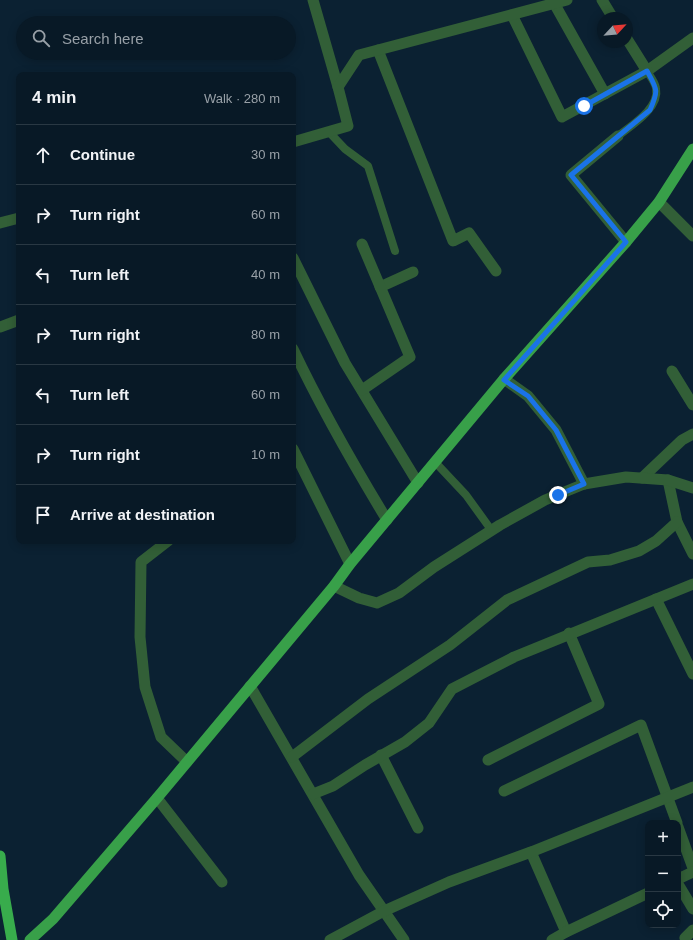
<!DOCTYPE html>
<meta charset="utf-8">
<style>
:root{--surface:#081926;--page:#162632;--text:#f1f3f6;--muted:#98a0a7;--line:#293843}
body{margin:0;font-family:Arial,sans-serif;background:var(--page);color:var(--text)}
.controls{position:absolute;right:12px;bottom:12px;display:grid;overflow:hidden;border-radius:8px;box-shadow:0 2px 10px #0003}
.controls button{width:36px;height:36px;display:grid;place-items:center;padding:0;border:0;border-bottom:1px solid var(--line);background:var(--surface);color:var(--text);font:20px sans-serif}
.compass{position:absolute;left:597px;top:12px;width:36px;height:36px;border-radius:50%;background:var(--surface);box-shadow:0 2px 10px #0003;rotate:64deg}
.stop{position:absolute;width:12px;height:12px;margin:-9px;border:3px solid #1a73e8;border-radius:50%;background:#fff}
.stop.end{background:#1a73e8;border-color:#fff;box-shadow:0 1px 4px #0008}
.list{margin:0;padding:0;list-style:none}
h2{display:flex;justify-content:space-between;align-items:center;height:52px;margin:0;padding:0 16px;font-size:17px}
h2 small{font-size:13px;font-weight:400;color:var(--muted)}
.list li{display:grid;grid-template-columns:26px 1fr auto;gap:12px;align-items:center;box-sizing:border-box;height:60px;padding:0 16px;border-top:1px solid var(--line)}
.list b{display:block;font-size:15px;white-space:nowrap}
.list em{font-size:13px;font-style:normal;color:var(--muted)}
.icon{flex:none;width:22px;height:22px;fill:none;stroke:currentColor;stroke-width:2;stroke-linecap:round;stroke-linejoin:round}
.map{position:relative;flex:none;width:693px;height:940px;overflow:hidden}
.search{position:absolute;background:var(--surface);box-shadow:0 2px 10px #0003;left:16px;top:16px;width:280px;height:44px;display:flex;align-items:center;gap:10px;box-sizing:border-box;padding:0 14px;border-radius:22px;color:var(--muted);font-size:15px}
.panel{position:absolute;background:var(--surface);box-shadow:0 2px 10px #0003;left:16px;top:72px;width:280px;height:472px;border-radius:8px}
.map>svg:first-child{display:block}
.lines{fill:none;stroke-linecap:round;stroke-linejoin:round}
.service{stroke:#325f37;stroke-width:8}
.minor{stroke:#325f37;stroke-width:11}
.primary{stroke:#38a049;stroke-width:11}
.trunk{stroke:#38ac4c;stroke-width:11}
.route{stroke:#1a73e8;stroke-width:5}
</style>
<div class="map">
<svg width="693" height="940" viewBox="0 0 693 940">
<rect width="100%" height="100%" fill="#0b2132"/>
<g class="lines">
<g class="service">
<path d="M 329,132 L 345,149 L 368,166 L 395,251"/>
<path d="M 618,136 C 632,125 660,108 656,88 C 655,82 650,76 647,71"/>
<path d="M 435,462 L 466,495 L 492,531"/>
</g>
<g class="minor">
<path d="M 313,0 L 338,87"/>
<path d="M 602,0 L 613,18"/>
<path d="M 554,3 L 605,94"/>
<path d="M 512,15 L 562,117 L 647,71 L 693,38"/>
<path d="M 627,39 L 647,71"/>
<path d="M 378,50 L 453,241 L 469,233 L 496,271"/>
<path d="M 618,136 L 571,175 L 626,242"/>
<path d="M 293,142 L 348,126 L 338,87 L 359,55 L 567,0"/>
<path d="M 659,202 L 693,236"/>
<path d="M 0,223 L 19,218"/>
<path d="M 293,258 L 345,363 L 418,483"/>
<path d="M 380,287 L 413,272"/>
<path d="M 0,327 L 19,320"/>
<path d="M 293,349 C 321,408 353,464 387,520"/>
<path d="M 672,371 L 693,405"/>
<path d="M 504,379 L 528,396 L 556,430 L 584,484"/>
<path d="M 362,390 L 410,357 L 362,244"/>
<path d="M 293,449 L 350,564"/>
<path d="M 642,478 L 682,440 L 693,434"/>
<path d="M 668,480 L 677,522 L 693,554"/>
<path d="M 168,541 L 141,562 L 140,637 L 145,687 L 161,737 L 187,762"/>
<path d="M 334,586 L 359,598 L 377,603 L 399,593 L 434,567 L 500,525 L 545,500 L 584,484 L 626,477 L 668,480 L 693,488"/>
<path d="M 656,599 L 693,674"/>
<path d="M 250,686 L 359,875 L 404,940"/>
<path d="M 381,755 L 418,828"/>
<path d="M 292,757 L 368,699 L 450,645 L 507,600 L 588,562 L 610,560 L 639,551 L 656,541 L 677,522"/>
<path d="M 488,760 L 599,704 L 569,633"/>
<path d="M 504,791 L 641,725 L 677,823"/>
<path d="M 313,794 L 333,786 L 365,765 L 405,742 L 429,723 L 452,689 L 514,657 L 693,584"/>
<path d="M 157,798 L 222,882"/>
<path d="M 678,827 L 693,868"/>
<path d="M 531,852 L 566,932"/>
<path d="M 678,879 L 693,872"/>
<path d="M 678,884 L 693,909"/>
<path d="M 330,940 L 384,911 L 449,882 L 531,852 L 693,787"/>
<path d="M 552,940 L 566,932 L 648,893"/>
<path d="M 686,940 L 685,938 L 693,930"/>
</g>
<path class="primary" d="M 30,940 L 53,919 L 157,798 L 334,586 L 350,564 L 504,379 L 626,242 L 659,202 L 693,149"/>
<path class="trunk" d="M 0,856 L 3,889 L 12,940"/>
</g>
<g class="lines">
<path class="route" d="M 558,495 L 584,484 L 556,430 L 528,396 L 504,380 L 626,242 L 571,175 L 650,110 C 659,90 657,89 647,71 L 584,106"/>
</g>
</svg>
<div class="controls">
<button>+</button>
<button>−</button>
<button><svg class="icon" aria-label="locate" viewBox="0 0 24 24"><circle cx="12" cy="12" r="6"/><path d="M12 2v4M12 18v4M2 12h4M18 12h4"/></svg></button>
</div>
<svg class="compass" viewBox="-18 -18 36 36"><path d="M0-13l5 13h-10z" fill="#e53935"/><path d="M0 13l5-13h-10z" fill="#98a0a7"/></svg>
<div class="stop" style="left:584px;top:106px"></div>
<div class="stop end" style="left:558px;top:495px"></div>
<div class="search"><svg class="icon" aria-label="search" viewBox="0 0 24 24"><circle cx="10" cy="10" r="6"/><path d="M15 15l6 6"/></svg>Search here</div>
<section class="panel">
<h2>4 min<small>Walk · 280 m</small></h2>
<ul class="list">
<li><svg class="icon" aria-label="ahead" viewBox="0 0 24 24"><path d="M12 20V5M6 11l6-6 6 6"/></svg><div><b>Continue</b></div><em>30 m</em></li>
<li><svg class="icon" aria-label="right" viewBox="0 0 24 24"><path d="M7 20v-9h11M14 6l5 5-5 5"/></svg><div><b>Turn right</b></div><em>60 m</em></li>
<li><svg class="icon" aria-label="left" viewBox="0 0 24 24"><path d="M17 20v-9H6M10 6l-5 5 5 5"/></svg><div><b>Turn left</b></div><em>40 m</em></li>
<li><svg class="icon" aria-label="right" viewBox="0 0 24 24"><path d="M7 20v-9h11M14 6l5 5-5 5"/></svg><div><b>Turn right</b></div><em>80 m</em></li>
<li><svg class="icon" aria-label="left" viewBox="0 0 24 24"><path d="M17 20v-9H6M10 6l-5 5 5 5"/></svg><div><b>Turn left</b></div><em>60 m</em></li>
<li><svg class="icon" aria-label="right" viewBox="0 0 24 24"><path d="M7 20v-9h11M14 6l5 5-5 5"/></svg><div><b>Turn right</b></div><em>10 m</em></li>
<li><svg class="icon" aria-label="arrive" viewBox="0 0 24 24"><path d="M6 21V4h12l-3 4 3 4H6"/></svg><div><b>Arrive at destination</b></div></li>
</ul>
</section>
</div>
